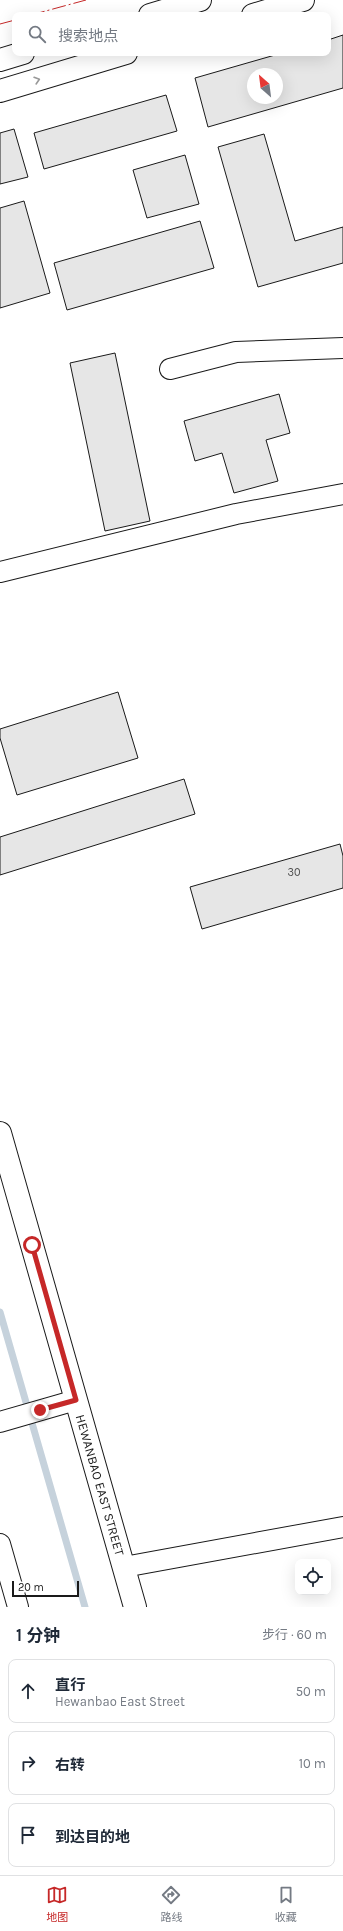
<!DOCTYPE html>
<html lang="zh">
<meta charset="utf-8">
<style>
:root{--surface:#fff;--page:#f2f2f3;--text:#1f2937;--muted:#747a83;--line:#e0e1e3;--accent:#c62828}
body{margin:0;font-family:Karla,"Noto Sans SC",sans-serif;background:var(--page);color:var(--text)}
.controls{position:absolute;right:12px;bottom:12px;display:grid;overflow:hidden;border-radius:8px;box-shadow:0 4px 16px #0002}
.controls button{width:36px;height:36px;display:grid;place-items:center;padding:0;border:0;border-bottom:1px solid var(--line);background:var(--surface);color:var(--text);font:20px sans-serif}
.compass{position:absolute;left:247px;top:68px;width:36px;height:36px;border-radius:50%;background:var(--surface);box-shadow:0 4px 16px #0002;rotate:332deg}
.scale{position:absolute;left:12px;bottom:10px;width:67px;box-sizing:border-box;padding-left:4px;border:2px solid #1a1a1a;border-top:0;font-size:11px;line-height:14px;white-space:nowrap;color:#1a1a1a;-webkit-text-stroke:3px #fff;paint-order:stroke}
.stop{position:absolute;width:12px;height:12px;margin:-9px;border:3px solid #c62828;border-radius:50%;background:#fff}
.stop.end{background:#c62828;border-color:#fff;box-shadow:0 1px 4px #0008}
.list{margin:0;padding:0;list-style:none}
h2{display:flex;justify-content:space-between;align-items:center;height:52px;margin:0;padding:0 16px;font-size:17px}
h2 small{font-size:13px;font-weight:400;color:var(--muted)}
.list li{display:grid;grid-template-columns:26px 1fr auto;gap:12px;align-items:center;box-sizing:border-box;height:64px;margin:0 8px 8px;padding:0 8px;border:1px solid var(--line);border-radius:8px}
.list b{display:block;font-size:15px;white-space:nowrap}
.list p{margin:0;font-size:13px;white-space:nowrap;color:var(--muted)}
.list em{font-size:13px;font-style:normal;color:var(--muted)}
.icon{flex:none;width:22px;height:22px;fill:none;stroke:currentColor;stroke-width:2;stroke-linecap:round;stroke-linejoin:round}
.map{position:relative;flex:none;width:343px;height:1607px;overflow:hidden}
.search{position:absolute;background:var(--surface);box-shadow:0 4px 16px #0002;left:12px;right:12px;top:12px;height:44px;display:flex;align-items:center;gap:10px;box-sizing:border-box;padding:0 14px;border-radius:8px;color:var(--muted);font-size:15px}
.sheet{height:268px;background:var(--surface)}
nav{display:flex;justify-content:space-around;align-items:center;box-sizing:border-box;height:56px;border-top:1px solid var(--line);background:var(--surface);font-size:11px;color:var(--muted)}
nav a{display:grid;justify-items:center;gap:2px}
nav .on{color:var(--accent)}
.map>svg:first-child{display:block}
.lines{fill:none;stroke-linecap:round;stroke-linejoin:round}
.stream{stroke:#c6d2dc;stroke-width:7}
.building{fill:#e6e6e6;stroke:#1a1a1a;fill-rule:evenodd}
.minor-casing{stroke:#1a1a1a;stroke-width:22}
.tertiary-casing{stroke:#1a1a1a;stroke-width:24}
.minor{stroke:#fff;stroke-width:20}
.tertiary{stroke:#fff;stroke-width:22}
.power{stroke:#c62828;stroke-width:1;stroke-dasharray:14 3 2 3;stroke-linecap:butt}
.oneway{stroke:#989898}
.route{stroke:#c62828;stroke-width:5}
.labels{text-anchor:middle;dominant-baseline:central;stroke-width:3;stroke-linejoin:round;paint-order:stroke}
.number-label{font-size:11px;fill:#4d4d4d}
.street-label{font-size:13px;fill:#1a1a1a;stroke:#fff}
</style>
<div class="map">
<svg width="343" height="1607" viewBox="0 0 343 1607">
<rect width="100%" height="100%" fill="#fff"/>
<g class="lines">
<path class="stream" d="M 0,1312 L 85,1607"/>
</g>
<g class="building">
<path d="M 343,35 L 343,88 L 208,127 L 195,78 L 282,53 L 328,53 L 328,40 ZM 253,74 L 277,74 L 277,98 L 253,98 Z"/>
<path d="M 166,95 L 177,131 L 44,169 L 34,133 Z"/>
<path d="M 14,129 L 28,177 L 0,184 L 0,133 Z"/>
<path d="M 264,134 L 295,241 L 343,227 L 343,263 L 258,287 L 218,147 Z"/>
<path d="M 185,155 L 199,204 L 147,218 L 133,170 Z"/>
<path d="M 24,201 L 50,293 L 0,308 L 0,208 Z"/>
<path d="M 200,221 L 214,268 L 67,310 L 54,263 Z"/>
<path d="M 115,353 L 150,521 L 105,531 L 70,363 Z"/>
<path d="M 279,394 L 290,433 L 266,440 L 278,481 L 234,493 L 222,453 L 195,461 L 184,421 Z"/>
<path d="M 118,692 L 138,758 L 17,795 L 0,738 L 0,729 Z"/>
<path d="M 184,779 L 195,814 L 0,875 L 0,837 Z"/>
<path d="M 340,844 L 343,856 L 343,888 L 202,929 L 190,887 Z"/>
</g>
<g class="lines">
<defs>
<g id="minor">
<path d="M 170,369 L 236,352 L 343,348"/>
<path d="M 0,572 L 236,514 L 343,494"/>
<path d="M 0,1422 L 76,1400"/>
<path d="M 0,1544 L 18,1607"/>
<path d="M 124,1567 L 343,1527"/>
</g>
<g id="tertiary">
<path d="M 150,15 L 200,0"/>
<path d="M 253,15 L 303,0"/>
<path d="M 0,60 L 23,53"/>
<path d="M 0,91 L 126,53"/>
<path d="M 0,1133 L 135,1607"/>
</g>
</defs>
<use href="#minor" class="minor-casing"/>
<use href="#tertiary" class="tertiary-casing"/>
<use href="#minor" class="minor"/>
<use href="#tertiary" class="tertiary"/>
<g class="power">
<path d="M 31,15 L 86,0"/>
<path d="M 0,24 L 15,20"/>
</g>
</g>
<defs><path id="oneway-chevron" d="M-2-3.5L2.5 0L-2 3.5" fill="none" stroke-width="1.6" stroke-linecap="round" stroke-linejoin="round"/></defs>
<use class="oneway" href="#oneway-chevron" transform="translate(37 80) rotate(-17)"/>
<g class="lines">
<path class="route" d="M 32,1245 L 76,1400 L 40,1410"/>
</g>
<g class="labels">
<g class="number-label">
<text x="294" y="872">30</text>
</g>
<g class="street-label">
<text transform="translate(100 1485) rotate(74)">HEWANBAO EAST STREET</text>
</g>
</g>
</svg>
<div class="controls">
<button><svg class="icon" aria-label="locate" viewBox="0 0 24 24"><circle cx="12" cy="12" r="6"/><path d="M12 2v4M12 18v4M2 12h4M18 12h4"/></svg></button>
</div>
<svg class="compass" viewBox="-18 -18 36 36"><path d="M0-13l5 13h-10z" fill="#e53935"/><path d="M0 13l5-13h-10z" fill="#747a83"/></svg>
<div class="scale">20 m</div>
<div class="stop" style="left:32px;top:1245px"></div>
<div class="stop end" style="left:40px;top:1410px"></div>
<div class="search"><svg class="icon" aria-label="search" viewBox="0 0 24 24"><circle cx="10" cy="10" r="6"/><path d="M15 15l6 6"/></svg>搜索地点</div>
</div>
<section class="sheet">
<h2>1 分钟<small>步行 · 60 m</small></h2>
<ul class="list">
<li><svg class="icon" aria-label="ahead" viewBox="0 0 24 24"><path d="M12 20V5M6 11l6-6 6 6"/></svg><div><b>直行</b><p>Hewanbao East Street</p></div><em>50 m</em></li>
<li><svg class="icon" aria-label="right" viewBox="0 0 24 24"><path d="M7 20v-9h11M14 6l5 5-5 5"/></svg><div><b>右转</b></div><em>10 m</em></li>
<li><svg class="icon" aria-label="arrive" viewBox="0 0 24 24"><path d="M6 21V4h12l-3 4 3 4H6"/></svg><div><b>到达目的地</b></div></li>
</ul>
</section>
<nav>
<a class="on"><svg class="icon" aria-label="map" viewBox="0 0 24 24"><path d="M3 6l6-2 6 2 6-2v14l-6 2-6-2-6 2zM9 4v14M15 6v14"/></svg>地图</a>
<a><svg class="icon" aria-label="directions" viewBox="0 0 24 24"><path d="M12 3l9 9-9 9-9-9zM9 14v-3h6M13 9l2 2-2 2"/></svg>路线</a>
<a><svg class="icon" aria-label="saved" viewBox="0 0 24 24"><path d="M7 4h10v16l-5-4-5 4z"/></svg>收藏</a>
</nav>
